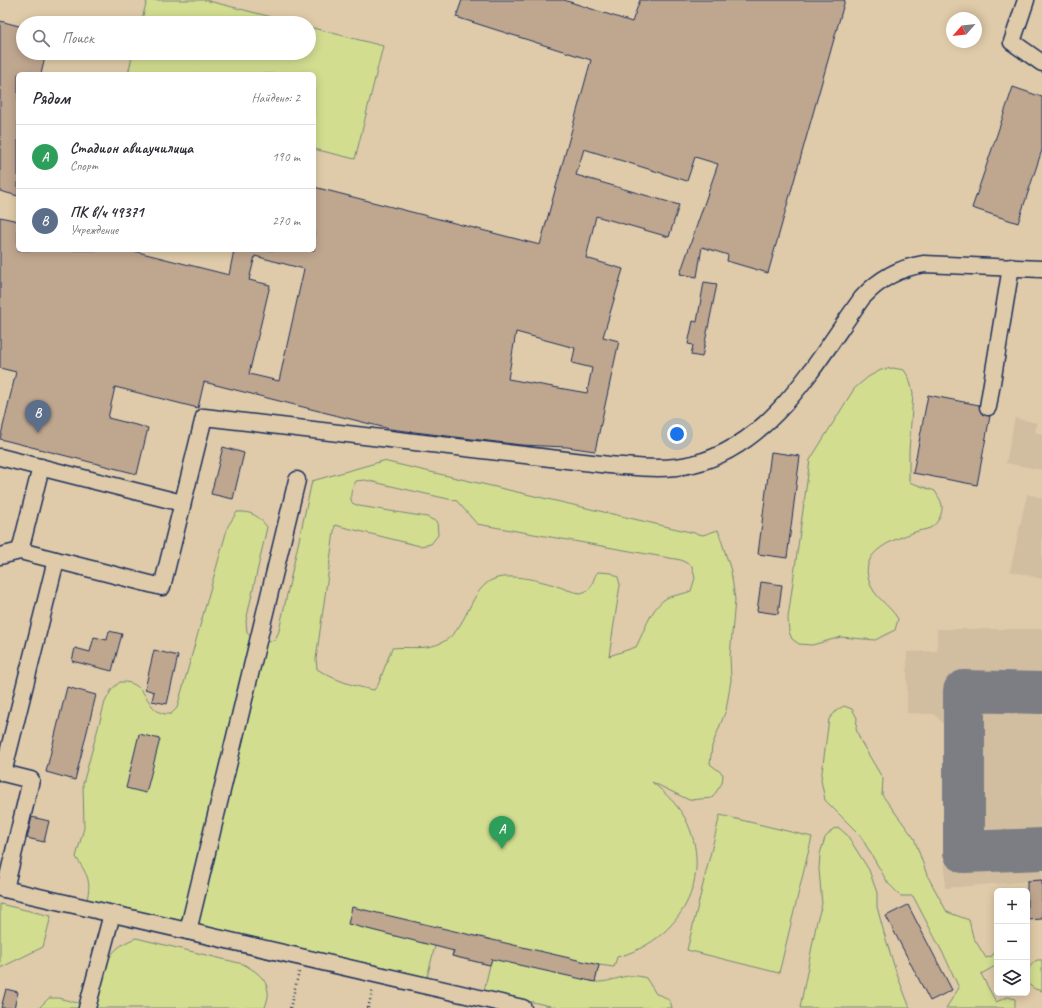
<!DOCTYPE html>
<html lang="ru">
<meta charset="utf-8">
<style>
:root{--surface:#fff;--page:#f7f7f7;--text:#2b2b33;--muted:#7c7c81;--line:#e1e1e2;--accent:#7c3aed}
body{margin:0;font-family:Caveat,sans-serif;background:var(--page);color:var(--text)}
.controls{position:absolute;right:12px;bottom:12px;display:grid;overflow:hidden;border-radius:6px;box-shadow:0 2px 10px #0003}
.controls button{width:36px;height:36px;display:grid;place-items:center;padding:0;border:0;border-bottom:1px solid var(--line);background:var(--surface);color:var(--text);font:20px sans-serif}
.compass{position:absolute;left:946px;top:12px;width:36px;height:36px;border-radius:50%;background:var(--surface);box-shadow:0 2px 10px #0003;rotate:243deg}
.you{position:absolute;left:677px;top:434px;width:14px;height:14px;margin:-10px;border:3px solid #fff;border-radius:50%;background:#1a73e8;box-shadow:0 0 0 6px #1a73e833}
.badge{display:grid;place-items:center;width:26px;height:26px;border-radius:50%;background:var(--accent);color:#fff;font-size:13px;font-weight:700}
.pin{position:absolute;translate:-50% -33px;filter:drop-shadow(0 1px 2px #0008)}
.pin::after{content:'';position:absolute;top:21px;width:14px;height:12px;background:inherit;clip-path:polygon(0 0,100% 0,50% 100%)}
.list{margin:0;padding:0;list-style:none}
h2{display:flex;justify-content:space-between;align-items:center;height:52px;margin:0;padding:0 16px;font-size:17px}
h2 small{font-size:13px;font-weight:400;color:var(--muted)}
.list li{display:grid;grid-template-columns:26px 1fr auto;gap:12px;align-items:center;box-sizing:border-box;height:64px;padding:0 16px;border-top:1px solid var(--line)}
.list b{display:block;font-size:15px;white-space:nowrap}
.list p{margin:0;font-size:13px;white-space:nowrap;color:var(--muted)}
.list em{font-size:13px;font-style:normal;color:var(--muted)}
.icon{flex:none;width:22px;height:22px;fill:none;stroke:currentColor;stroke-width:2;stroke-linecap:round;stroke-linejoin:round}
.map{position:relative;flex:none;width:1042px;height:1008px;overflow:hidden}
.search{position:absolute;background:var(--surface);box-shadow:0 2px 10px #0003;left:16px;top:16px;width:300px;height:44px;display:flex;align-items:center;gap:10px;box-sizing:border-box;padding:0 14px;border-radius:22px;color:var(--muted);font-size:15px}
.panel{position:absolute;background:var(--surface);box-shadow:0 2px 10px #0003;left:16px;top:72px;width:300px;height:180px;border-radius:6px}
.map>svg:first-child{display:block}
.built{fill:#d1bda0}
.green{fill:#d2dd90;stroke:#768677;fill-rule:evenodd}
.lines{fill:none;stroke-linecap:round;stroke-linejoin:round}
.taxiway{stroke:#7d7d84;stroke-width:42}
.building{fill:#bfa68f;stroke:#1b2f5e;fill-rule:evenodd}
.minor-casing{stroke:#1b2f5e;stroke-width:19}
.path{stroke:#1b2f5e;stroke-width:2.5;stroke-dasharray:1 3;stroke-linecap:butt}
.minor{stroke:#dfcba9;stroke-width:16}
</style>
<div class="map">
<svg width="1042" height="1008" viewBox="0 0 1042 1008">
<rect width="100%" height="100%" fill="#dfcba9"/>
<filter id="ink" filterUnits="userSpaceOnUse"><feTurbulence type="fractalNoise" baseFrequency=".025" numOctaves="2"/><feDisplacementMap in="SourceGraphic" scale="8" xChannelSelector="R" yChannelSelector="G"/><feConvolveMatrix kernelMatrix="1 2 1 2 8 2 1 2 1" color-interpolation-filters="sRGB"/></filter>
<g filter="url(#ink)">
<g class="built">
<path d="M 1015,418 L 1037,423 L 1035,432 L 1042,434 L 1042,470 L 1006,463 Z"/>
<path d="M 1027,494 L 1042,498 L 1042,579 L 1010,571 Z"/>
<path d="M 937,629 L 1042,629 L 1042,880 L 945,888 L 946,726 L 934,714 L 907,713 L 907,652 L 937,651 Z"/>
</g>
<g class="green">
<path d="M 147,0 L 205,0 L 295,23 L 141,23 Z"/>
<path d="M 309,27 L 383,46 L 355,159 L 314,149 L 314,74 L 128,74 L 133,53 L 309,53 Z"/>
<path d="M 893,368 L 904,370 L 909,378 L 913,393 L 909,451 L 909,482 L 935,491 C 937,495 941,500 942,505 C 943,513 938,524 930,528 C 925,530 920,530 915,532 C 893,540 859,551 869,581 C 874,598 889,604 898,619 L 895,630 L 875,640 L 841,637 L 812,645 L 799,644 L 792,639 L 789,632 L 788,618 L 810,460 L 854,389 L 868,377 L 881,370 Z"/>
<path d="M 383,461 L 703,535 L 718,530 L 731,571 L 735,600 L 730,656 L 731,680 L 726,710 L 712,746 L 710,764 L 723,774 L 722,783 L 712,798 L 689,800 L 652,782 C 665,793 676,803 685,818 C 716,878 679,941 617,957 L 614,967 L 599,965 L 595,982 C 615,983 624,971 646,978 L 656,994 C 664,996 671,999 672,1008 L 559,1008 L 484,991 L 490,965 L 452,956 L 453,950 L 435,946 L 427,977 L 87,899 C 92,880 86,873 76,857 L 84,828 L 83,784 L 105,702 L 112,689 L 120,682 C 151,680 144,717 171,714 L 177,708 L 228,526 L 237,512 C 251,511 259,516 267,527 L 246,621 L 247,633 C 256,641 263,643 275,640 L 279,631 L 312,481 ZM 365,480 L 457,501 L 477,524 L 681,560 L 692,566 L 695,578 L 691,591 C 684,594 676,595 669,597 C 652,604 644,632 636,647 L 609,656 L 620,585 L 618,577 L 612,573 L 598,572 C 590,581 596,590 580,593 C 571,592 563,588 554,585 C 537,580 520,576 503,577 C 469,580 471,627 443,642 C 426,651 410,646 392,648 L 378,685 L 374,690 C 355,687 332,679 317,669 L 316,659 L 335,525 L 420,546 L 431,544 L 438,535 L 437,522 L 427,517 L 359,506 L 352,503 C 349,495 352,488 356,481 Z"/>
<path d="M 844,706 L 852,709 L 857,718 L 856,729 L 861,742 L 883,779 L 882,795 L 914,838 L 927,875 L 947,912 L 969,920 L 973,937 L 986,958 L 992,956 L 997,949 L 997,965 L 981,974 L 996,1002 L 1008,997 L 1015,999 L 1015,1008 L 946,1008 L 959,988 L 946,959 L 913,896 L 901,896 L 888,883 L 860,835 L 825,800 L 821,780 L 829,719 L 837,710 Z"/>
<path d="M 720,815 L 812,837 L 779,973 L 687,950 Z"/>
<path d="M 839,828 L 847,835 L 869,870 L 877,893 L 877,907 L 884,933 L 896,972 L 910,1008 L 800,1008 L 817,921 L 822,904 L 819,869 L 820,854 L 825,838 L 833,829 Z"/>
<path d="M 0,904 L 51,916 L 43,947 L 0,968 Z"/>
<path d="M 136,938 L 243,964 C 254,970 267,978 268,992 C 269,997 266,1003 265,1008 L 39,1008 L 49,998 L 58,998 L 93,1007 C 101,977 102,950 136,938 Z"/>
<path d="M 1037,960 L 1042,960 L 1042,991 L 1035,989 L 1028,984 C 1027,972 1027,967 1037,960 Z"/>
</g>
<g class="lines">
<path class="taxiway" d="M 1042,693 L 964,691 L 964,852 L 1042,849"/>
</g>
<g class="building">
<path d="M 462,0 L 564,0 L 632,22 L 640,0 L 845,0 L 768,273 L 727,261 L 728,255 L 702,247 L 697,277 L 680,274 L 718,164 L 695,157 L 687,181 L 584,149 L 576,175 L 679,205 L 669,237 L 596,216 L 586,258 L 623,269 L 603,337 L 619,341 L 595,451 L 567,447 L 521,445 L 390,429 L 204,382 L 198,408 L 115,387 L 108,418 L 148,428 L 137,474 L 0,439 L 16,372 L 0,368 L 0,217 L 18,221 L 18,250 L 130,250 L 229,275 L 234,250 L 314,250 L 314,187 L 540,245 L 591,60 L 456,17 ZM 255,256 L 304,269 L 279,381 L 249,374 L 270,285 L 249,280 ZM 516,332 L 575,348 L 572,363 L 592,368 L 587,393 L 508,379 Z"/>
<path d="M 0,21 L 23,27 L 23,53 L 46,53 L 41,74 L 18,74 L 18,196 L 0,191 Z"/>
<path d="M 1013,87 L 1042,97 L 1042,150 L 1018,223 L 972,208 Z"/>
<path d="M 704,282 L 717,284 L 702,357 L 691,355 L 693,345 L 688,344 L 693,321 L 697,322 Z"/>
<path d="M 928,395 L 979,405 L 982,414 L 990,416 L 977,485 L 913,473 Z"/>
<path d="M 223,447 L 244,453 L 233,499 L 211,494 Z"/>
<path d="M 771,452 L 800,456 L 787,558 L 758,554 Z"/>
<path d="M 761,582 L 782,585 L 778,614 L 757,611 Z"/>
<path d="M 109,631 L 122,634 L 112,671 L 72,661 L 75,648 L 90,652 L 94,637 L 107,640 Z"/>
<path d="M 154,650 L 178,656 L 167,704 L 152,701 L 154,692 L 145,689 Z"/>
<path d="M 67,687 L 96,695 L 75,780 L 46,772 Z"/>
<path d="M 139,734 L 160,739 L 146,793 L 126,788 Z"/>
<path d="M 32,817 L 49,821 L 44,842 L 27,838 Z"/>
<path d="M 1042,880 L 1042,919 L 1027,920 L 1027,881 Z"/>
<path d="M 908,905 L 952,990 L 930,1001 L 886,916 Z"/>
<path d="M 352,907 L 599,965 L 595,982 L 492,959 L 490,965 L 452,956 L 454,951 L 348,924 Z"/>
<path d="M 6,989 L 18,992 L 14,1008 L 1,1008 Z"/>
</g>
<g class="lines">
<defs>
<g id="minor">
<path d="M 1026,0 L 1012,42 L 1042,63"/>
<path d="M 988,407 L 1011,267"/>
<path d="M 0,457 L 182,503"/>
<path d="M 20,551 L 41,467"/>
<path d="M 0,556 L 20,551 L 162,587 L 204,417 L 609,465 C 637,467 665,471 693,464 C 773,445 817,360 862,298 C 879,279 898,268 924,264 L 1042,269"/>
<path d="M 0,888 L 523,1008"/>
<path d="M 5,889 L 31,780 L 3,773 L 56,560"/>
<path d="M 188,931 L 297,480"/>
<path d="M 87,1008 L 112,914"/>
</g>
</defs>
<use href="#minor" class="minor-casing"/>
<g class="path">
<path d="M 290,1008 L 299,972"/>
<path d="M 368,1008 L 373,989"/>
</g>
<use href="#minor" class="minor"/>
</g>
</g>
</svg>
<div class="controls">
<button>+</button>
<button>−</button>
<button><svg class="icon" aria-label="layers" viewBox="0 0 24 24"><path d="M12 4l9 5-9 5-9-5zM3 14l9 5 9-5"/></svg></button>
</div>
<svg class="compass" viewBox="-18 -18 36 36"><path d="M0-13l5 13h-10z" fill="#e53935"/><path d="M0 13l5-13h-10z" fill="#7c7c81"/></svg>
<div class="you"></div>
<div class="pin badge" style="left:502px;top:849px;background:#2e9e5b">A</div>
<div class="pin badge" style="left:38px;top:433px;background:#5c6f8a">B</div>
<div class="search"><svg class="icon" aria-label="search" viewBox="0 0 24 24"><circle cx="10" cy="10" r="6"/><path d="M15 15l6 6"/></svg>Поиск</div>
<section class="panel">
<h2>Рядом<small>Найдено: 2</small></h2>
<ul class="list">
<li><span class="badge" style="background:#2e9e5b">A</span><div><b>Стадион авиаучилища</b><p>Спорт</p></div><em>190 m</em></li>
<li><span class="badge" style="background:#5c6f8a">B</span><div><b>ПК в/ч 49371</b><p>Учреждение</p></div><em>270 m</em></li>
</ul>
</section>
</div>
